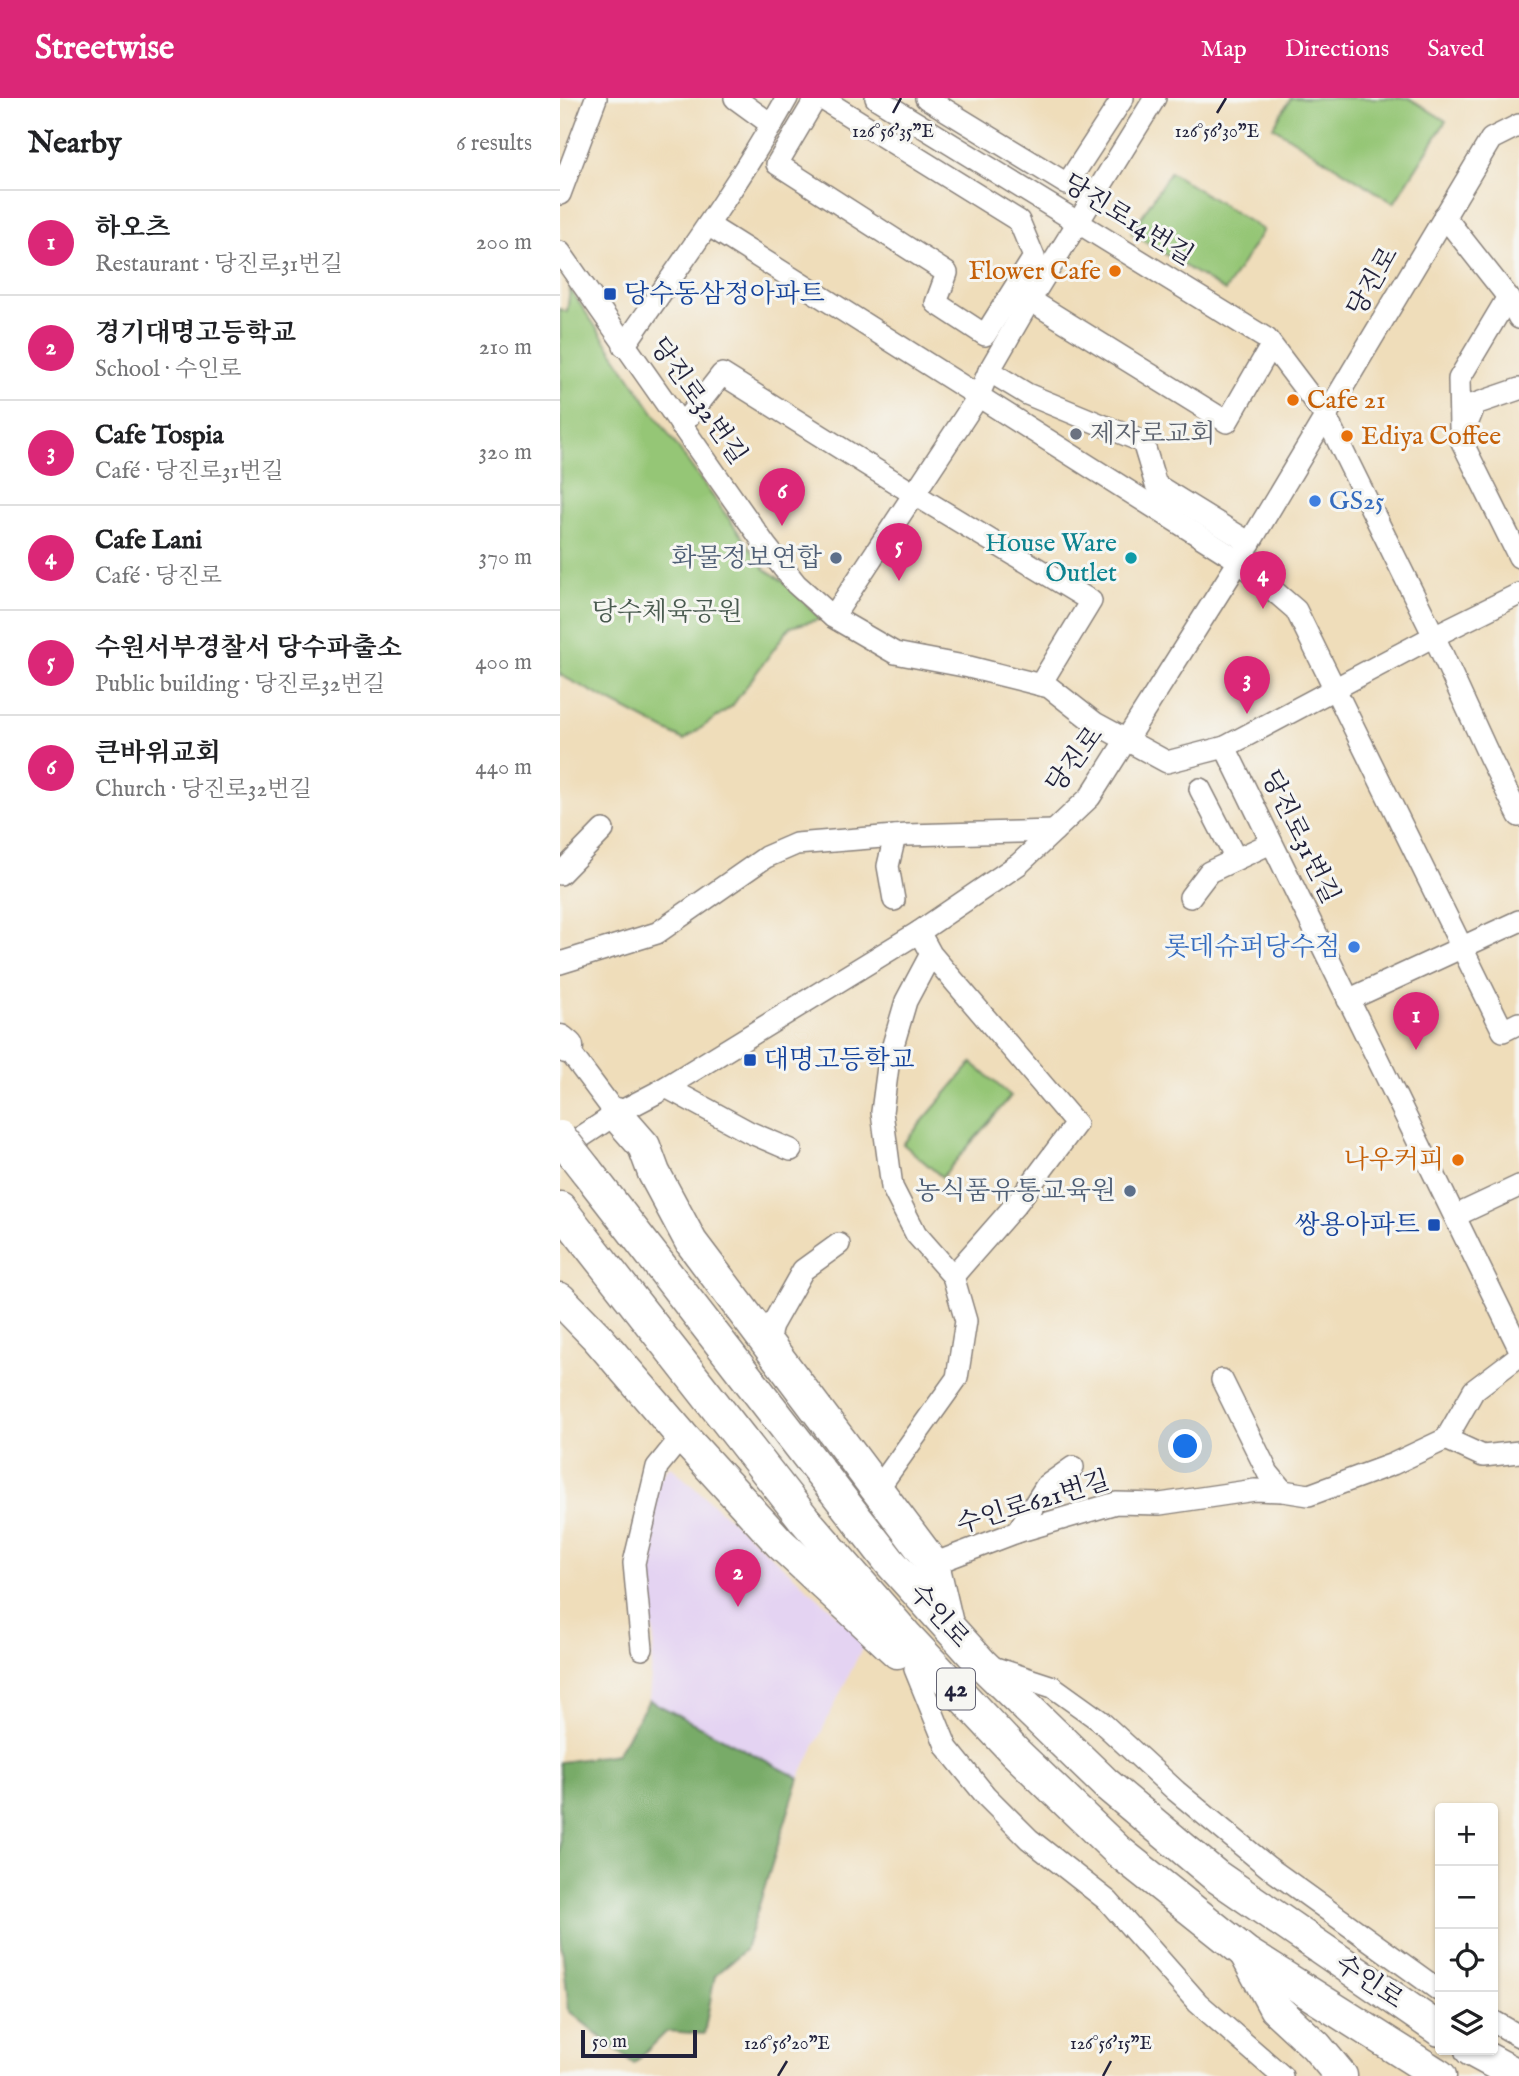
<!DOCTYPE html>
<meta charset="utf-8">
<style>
:root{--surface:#fff;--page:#f6f6f6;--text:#202124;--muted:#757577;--line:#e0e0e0;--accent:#db2777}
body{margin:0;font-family:"IM FELL English","Noto Serif KR",serif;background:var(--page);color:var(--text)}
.controls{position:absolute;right:21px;bottom:21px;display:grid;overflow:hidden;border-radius:7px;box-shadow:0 2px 5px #0004}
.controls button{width:63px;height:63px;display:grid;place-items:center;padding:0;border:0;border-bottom:2px solid var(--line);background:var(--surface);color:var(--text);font:35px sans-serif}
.scale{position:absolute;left:21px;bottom:18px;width:116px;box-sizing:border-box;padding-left:7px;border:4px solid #22223b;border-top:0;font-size:19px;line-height:24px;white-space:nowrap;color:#22223b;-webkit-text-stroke:5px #f6f6f2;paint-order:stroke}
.you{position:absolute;left:626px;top:1349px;width:24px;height:24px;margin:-18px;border:5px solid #fff;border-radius:50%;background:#1a73e8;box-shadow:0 0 0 10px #1a73e833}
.badge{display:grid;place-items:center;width:46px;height:46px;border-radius:50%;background:var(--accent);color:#fff;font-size:23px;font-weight:700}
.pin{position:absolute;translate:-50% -58px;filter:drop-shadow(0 2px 4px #0008)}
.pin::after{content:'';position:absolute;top:37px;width:24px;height:21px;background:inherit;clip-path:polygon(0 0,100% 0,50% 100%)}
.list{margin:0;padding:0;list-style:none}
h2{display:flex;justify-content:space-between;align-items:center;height:91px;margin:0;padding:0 28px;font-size:30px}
h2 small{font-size:23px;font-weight:400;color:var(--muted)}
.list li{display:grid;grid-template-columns:46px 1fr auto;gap:21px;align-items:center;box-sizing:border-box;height:105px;padding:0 28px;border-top:2px solid var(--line)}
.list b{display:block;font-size:26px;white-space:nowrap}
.list p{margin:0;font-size:23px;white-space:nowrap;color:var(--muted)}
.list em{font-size:23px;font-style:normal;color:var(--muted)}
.icon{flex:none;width:38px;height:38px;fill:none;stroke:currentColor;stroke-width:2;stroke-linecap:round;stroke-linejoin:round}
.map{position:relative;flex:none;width:959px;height:1978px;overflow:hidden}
header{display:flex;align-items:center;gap:42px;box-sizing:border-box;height:98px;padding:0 35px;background:var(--accent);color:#fff}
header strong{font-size:33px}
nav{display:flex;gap:38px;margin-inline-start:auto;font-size:24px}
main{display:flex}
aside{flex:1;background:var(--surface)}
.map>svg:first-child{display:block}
.built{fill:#e4d3f2}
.green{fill:#95c676;stroke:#5c7458;stroke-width:2}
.forest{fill:#78ab67;stroke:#4d6651;stroke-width:2}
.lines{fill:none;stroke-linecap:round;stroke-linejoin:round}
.minor-casing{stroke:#88807a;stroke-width:24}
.highway-casing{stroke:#88807a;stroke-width:35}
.minor{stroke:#fff;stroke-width:21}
.highway{stroke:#fff;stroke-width:32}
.highway-bridge-casing{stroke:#88807a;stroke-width:35;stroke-linecap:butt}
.highway-bridge{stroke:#fff;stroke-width:32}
.ticks{fill:none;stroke:#22223b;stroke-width:2.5}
.food-dot{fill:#e8710a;stroke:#f6f6f2;stroke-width:2.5}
.transit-dot{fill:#1a4fb4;stroke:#f6f6f2;stroke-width:2.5}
.worship-dot{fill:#6b7280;stroke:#f6f6f2;stroke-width:2.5}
.shop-dot{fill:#3f7fe0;stroke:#f6f6f2;stroke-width:2.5}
.service-dot{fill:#5c6f8a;stroke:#f6f6f2;stroke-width:2.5}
.culture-dot{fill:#0f9aa8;stroke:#f6f6f2;stroke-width:2.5}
.labels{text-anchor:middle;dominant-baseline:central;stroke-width:6;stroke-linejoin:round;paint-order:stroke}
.shield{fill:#f6f6f2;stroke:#626272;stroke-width:2}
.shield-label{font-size:24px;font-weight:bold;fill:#22223b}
.street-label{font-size:26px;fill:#22223b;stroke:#f6f6f2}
.food-label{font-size:26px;fill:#c56008;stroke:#f6f6f2;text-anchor:end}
.transit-label{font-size:26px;fill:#164399;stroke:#f6f6f2;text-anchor:start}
.worship-label{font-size:26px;fill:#5b616d;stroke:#f6f6f2;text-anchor:start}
.shop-label{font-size:26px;fill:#366cbe;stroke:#f6f6f2;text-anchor:start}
.culture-label{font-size:26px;fill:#0d838f;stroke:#f6f6f2;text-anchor:end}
.service-label{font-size:26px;fill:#4e5e75;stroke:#f6f6f2;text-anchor:end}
.park-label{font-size:26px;fill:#4a5b50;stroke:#f6f6f2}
.ticks-label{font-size:18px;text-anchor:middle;fill:#22223b;stroke:#f6f6f2;stroke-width:6;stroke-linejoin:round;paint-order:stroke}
</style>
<header>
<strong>Streetwise</strong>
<nav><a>Map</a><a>Directions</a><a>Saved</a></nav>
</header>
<main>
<aside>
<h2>Nearby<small>6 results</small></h2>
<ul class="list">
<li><span class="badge">1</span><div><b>하오츠</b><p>Restaurant · 당진로31번길</p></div><em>200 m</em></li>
<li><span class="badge">2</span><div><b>경기대명고등학교</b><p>School · 수인로</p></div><em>210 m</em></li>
<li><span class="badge">3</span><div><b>Cafe Tospia</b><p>Café · 당진로31번길</p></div><em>320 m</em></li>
<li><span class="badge">4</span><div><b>Cafe Lani</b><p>Café · 당진로</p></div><em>370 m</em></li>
<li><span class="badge">5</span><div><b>수원서부경찰서 당수파출소</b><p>Public building · 당진로32번길</p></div><em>400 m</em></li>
<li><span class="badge">6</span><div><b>큰바위교회</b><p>Church · 당진로32번길</p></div><em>440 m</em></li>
</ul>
</aside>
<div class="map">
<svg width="959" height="1978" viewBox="0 0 959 1978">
<rect width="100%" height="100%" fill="#f6f6f2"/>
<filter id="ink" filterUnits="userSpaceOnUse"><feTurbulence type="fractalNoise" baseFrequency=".0143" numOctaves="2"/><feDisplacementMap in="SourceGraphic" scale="14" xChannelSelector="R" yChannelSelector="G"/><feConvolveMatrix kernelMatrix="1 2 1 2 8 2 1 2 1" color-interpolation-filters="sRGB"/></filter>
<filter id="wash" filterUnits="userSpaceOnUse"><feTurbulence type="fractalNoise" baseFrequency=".00686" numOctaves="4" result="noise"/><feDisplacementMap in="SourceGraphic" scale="28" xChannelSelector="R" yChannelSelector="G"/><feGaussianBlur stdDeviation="1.57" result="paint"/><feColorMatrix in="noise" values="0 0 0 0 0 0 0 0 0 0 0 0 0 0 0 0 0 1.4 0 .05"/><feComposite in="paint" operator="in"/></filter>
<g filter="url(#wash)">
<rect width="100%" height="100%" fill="#efddba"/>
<path class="built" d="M 110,1368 L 306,1542 L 239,1680 L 89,1602 L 94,1537 L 80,1480 L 98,1382 Z"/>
<g class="green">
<path d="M 731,0 L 849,0 L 886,23 L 834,105 L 713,29 Z"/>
<path d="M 610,74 L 703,132 L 665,193 L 571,135 Z"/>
<path d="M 10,191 L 118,350 L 205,471 L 223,483 L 261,521 L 230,529 L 172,608 L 124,642 L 0,577 L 0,211 L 7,214 Z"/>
<path d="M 412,965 L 451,998 L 382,1079 L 343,1046 Z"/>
</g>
<path class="forest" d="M 89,1602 L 239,1680 L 185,1852 L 155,1877 L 144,1936 L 107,1933 L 74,1966 L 9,1913 L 0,1831 L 0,1664 L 57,1656 Z"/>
</g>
<g filter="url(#ink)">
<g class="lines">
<defs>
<g id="minor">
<path d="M 175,0 L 212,27"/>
<path d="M 256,0 L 217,66 L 387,175 L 376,205 L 425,237 L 474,159 L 459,123 L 261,0"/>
<path d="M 316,0 L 707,241 L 766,319 L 874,538 L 930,660 L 959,718"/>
<path d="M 366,0 L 507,86 L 563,0"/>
<path d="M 0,96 L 36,0"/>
<path d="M 884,118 L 948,199 L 959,220"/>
<path d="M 148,127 L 679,463 L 736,512 L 943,933 L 959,925"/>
<path d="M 0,154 L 206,448 L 236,486 L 273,519 L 335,555 L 409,569 L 489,589 L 535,625 L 607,664 L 665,649 L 959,1250"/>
<path d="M 470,202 L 667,324 L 711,248"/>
<path d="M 64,248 C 120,167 179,86 227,0"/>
<path d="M 429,273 L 467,296 L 583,344 L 596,387 L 690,445"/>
<path d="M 959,291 L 915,306 L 901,342 L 959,459"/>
<path d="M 121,328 L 162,276 L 354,396 L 531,503 L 480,587"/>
<path d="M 900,330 L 899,281 L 948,199"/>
<path d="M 273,519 L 418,299 L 429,273 L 470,202 L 595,0"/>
<path d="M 665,649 L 874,538 L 959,496"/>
<path d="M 640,691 L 676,761"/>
<path d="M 0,776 L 43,732"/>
<path d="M 630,799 L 649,774 L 711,745"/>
<path d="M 334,802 L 328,768 L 335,738"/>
<path d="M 359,834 L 371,856 L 516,1026 L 457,1105 L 393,1178 L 356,1136 L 332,1089 L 322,1014 L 329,961 L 346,903 L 371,856"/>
<path d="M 0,865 L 97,835 L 206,759 L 236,746 L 347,737 L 494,733"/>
<path d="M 788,902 L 959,823"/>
<path d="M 0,941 L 56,1016"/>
<path d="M 106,989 L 189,1034 L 231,1052"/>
<path d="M 0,1053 L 56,1016 L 98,994 L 359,834 L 459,766 L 530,699 L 679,463 L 931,41 L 959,27"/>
<path d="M 895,1118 L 959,1088"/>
<path d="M 207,1245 L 212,1227 L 243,1172 L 279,1146"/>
<path d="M 662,1282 L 708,1375 L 723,1393"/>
<path d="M 886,1341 L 923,1358 L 959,1354"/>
<path d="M 317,1392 L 397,1280 L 406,1223 L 393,1178"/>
<path d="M 457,1434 L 486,1388 L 513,1369"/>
<path d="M 373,1466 L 457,1434 L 556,1405 L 600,1406 L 695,1392 L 723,1393 L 749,1397 L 833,1366 L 886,1341 L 914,1292 L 959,1258"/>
<path d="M 82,1551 L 74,1465 L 97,1369 L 122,1338"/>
<path d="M 429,1568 L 493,1589 L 539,1622 L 616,1693 L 708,1769 L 880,1893"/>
<path d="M 355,1571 L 387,1650 L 426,1698 L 469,1741 L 548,1803 L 638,1905 L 722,1978"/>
<path d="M 933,1923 L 959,1938"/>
</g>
<g id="highway">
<path d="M 0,943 L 7,949"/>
<path d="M 56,1016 L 84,1048 L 94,1075 L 131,1144 L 373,1466 L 387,1526"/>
<path d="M 26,1072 L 330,1464 L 421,1565 L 545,1685 L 656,1778 L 880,1932"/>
<path d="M 0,1110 L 244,1421 L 347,1539 L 455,1654 L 558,1753 L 686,1855 L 880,1978"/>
<path d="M 0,1201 L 37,1239 L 122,1338 L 220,1445 L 337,1554"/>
<path d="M 686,1856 L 715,1910 L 756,1948 L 781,1978"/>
<path d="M 911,1952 L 959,1978"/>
</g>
</defs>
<use href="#minor" class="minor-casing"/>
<use href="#highway" class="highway-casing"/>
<use href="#minor" class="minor"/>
<use href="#highway" class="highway"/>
<defs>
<path id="highway-bridge" d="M 0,1039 L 26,1072"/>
</defs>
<use href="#highway-bridge" class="highway-bridge-casing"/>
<use href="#highway-bridge" class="highway-bridge"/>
</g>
</g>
<path class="ticks" d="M 333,15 L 341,0M 657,15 L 666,0M 218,1978 L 227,1963M 543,1978 L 551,1963"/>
<g class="food-dot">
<circle cx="555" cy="173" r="7"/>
<circle cx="733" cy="302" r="7"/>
<circle cx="787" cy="338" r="7"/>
<circle cx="898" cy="1062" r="7"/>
</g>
<g class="transit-dot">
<rect x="43" y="189" width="14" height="14" rx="3.5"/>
<rect x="183" y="955" width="14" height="14" rx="3.5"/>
<rect x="867" y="1120" width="14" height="14" rx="3.5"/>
</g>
<circle class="worship-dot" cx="516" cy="336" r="7"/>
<g class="shop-dot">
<circle cx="755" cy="403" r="7"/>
<circle cx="794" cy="849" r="7"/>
</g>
<g class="service-dot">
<circle cx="276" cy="460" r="7"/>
<circle cx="570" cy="1093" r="7"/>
</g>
<circle class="culture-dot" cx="571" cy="460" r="7"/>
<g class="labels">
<rect class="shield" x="377" y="1570.5" width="38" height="41" rx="5"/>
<g class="shield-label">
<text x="396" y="1591">42</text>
</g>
<g class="street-label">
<text transform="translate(568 122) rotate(32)">당진로14번길</text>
<text transform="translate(813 184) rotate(-60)">당진로</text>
<text transform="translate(138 303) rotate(55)">당진로32번길</text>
<text transform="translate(515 662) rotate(-53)">당진로</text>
<text transform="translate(740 739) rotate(64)">당진로31번길</text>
<text transform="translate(473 1405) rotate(-17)">수인로621번길</text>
<text transform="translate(379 1518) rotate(48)">수인로</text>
<text transform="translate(809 1884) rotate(34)">수인로</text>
</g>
<g class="food-label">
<text x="541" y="173">Flower Cafe</text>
<text x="747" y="302" text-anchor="start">Cafe 21</text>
<text x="801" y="338" text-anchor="start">Ediya Coffee</text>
<text x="884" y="1062">나우커피</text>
</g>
<g class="transit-label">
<text x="64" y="196">당수동삼정아파트</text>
<text x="204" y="962">대명고등학교</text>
<text x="860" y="1127" text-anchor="end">쌍용아파트</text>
</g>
<g class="worship-label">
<text x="530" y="336">제자로교회</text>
</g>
<g class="shop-label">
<text x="769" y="403">GS25</text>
<text x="780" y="849" text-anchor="end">롯데슈퍼당수점</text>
</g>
<g class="culture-label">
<text x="557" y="445">House Ware<tspan x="557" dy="30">Outlet</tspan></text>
</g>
<g class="service-label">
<text x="262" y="460">화물정보연합</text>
<text x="556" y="1093">농식품유통교육원</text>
</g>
<g class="park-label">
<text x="107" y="514">당수체육공원</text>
</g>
</g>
<g class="ticks-label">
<text x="333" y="39">126°56'35"E</text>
<text x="657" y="39">126°56'30"E</text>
<text x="227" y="1951">126°56'20"E</text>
<text x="551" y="1951">126°56'15"E</text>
</g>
</svg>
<div class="controls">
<button>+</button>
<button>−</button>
<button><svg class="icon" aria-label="locate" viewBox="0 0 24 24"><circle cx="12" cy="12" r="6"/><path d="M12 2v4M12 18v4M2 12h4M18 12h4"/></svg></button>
<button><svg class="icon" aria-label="layers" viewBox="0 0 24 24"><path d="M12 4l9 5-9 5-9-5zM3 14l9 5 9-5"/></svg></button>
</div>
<div class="scale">50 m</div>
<div class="you"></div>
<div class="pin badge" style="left:856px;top:952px">1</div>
<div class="pin badge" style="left:178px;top:1509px">2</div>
<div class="pin badge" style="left:687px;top:616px">3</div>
<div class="pin badge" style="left:703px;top:511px">4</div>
<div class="pin badge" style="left:339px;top:483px">5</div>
<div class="pin badge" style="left:222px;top:428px">6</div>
</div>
</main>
